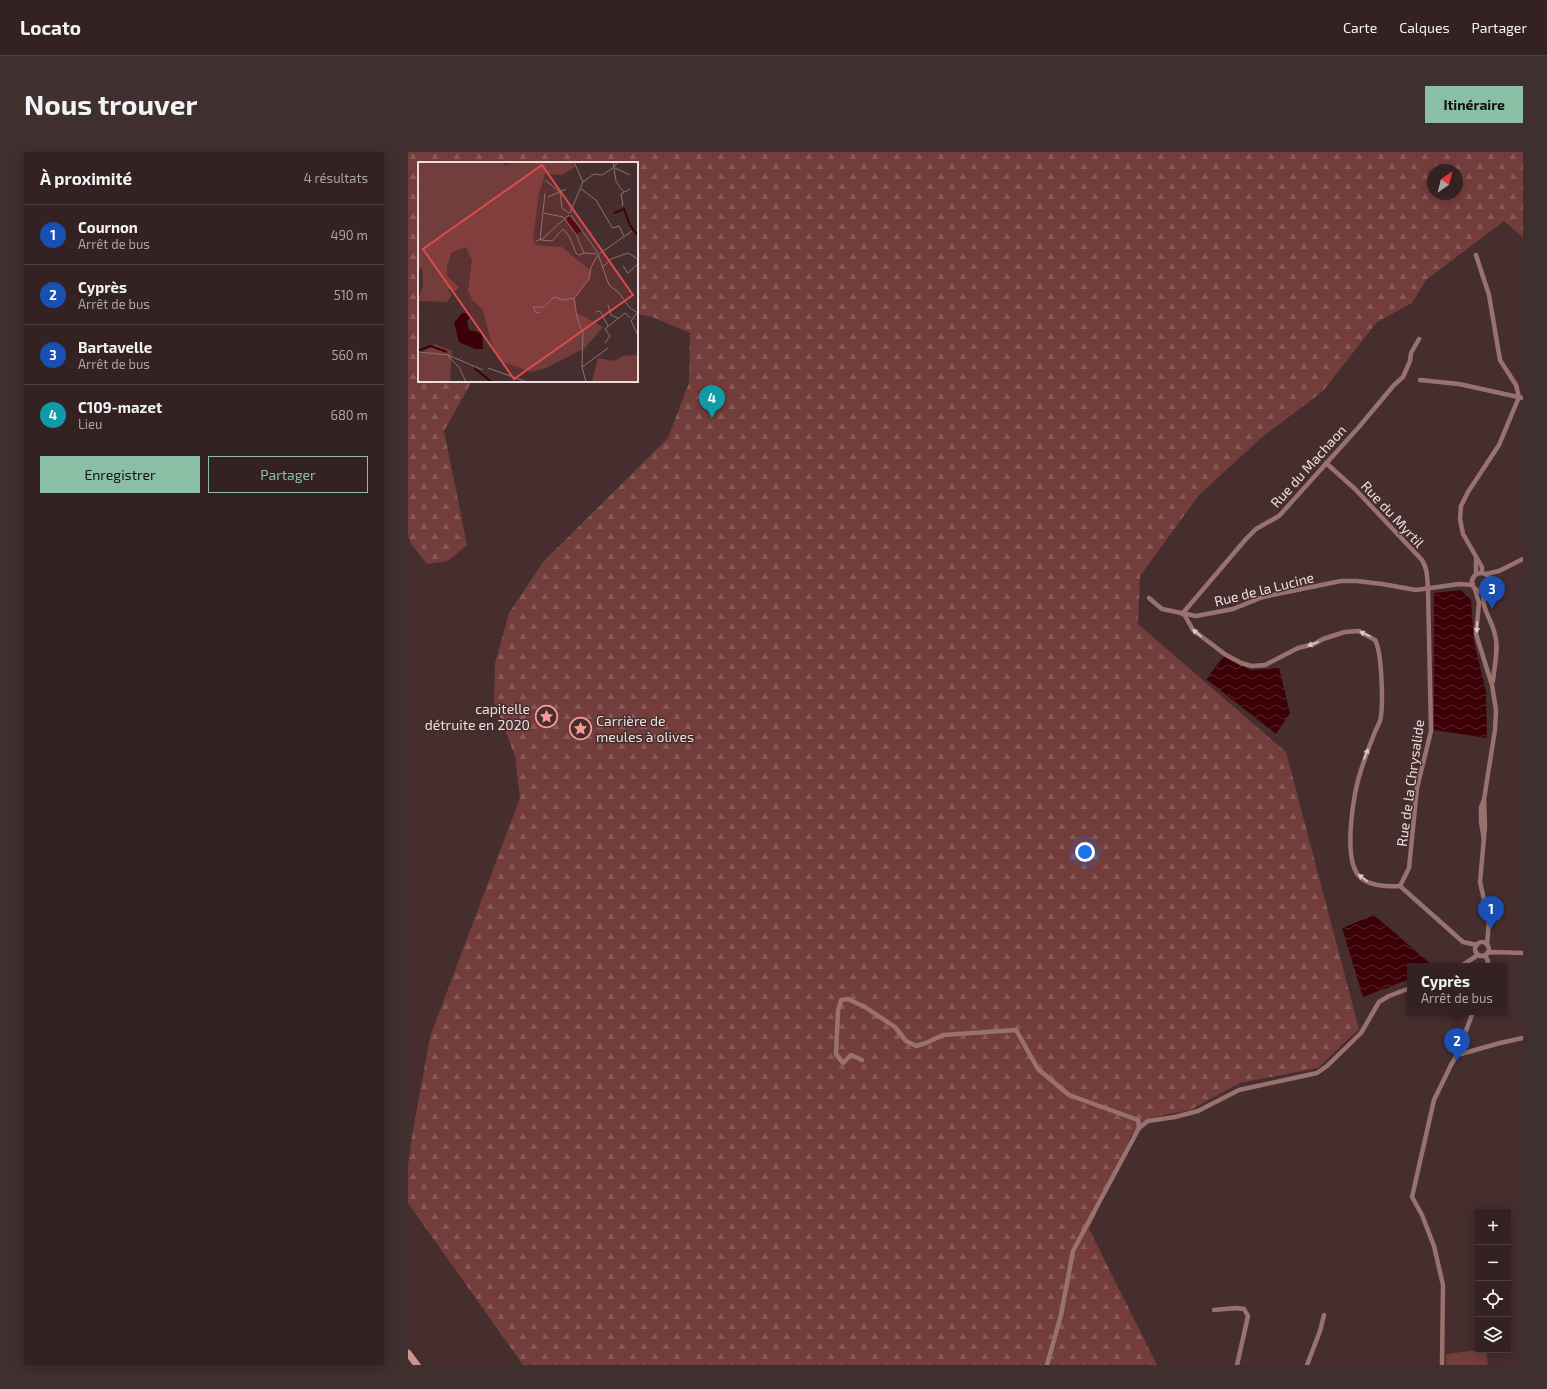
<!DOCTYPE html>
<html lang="fr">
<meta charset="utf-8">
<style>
:root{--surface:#342222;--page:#3f2f2f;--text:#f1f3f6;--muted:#a9a4a5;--line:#4e3f40;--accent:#8abfa5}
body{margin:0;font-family:"Exo 2",sans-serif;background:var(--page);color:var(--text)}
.controls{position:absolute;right:12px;bottom:12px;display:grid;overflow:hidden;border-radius:0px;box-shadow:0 2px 10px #0003}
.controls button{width:36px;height:36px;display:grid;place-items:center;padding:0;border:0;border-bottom:1px solid var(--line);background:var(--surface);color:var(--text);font:20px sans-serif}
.compass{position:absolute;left:1019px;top:12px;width:36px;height:36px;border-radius:50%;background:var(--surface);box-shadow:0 2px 10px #0003;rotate:35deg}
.you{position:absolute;left:677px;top:700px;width:14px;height:14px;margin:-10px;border:3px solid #fff;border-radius:50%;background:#1a73e8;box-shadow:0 0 0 6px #1a73e833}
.badge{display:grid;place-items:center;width:26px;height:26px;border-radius:50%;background:var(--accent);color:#fff;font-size:13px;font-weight:700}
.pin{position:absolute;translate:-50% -33px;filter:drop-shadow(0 1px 2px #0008)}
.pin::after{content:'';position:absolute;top:21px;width:14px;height:12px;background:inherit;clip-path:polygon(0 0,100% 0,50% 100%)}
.popup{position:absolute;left:999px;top:811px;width:100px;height:52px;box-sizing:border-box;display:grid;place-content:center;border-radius:0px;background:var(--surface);filter:drop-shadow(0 1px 3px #0005);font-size:13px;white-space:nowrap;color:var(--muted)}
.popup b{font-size:15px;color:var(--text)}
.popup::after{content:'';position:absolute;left:50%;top:100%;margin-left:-8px;border:8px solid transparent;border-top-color:var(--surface)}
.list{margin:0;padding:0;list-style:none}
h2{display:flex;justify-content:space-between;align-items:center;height:52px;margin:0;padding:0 16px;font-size:17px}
h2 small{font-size:13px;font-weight:400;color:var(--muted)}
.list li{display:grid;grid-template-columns:26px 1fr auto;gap:12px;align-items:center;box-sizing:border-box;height:60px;padding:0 16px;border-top:1px solid var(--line)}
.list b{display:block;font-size:15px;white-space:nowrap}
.list p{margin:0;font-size:13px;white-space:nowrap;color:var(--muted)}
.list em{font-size:13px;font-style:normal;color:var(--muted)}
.actions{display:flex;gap:8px;padding:12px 16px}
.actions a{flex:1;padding:9px 0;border:1px solid var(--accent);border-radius:0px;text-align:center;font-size:14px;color:var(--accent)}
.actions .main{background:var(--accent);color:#111}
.icon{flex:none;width:22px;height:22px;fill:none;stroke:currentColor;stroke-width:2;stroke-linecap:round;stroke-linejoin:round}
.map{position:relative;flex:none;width:1115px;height:1213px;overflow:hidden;border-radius:0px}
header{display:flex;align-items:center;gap:24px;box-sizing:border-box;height:56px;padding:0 20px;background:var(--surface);border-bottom:1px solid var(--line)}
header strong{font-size:19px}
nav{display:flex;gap:22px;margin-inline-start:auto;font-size:14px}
.intro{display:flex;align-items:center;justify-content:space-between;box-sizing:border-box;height:96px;padding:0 24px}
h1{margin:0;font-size:28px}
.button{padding:10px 18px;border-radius:0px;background:var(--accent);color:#111;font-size:14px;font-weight:700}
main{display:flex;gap:24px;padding:0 24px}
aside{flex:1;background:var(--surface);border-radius:0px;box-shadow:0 2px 10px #0003}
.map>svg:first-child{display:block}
.forest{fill:url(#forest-firs);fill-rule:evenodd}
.pitch{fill:#733d3b}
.water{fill:url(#water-waves)}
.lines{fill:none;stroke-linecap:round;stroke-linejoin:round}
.street{stroke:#99726f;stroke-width:4.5}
.secondary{stroke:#d19390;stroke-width:7}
.oneway{fill:#dcc8c7}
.labels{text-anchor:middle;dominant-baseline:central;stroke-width:3;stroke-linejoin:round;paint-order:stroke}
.street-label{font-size:14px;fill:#eddedd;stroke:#452e2d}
.poi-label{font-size:14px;fill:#eddedd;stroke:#452e2d;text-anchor:end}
.inset-river{fill:none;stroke:#3c0106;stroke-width:2}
.inset-road{fill:none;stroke:#887473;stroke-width:1}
.view{fill:#db4c4c;fill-opacity:0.15;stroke:#db4c4c;stroke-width:2}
.inset-edge{fill:none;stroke:#eddedd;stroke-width:2}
</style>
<header>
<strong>Locato</strong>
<nav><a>Carte</a><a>Calques</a><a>Partager</a></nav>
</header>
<div class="intro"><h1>Nous trouver</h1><a class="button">Itinéraire</a></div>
<main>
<aside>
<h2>À proximité<small>4 résultats</small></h2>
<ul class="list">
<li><span class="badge" style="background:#1a4fb4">1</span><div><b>Cournon</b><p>Arrêt de bus</p></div><em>490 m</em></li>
<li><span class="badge" style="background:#1a4fb4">2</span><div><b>Cyprès</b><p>Arrêt de bus</p></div><em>510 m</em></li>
<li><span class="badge" style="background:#1a4fb4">3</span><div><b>Bartavelle</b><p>Arrêt de bus</p></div><em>560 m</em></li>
<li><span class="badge" style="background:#0f9aa8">4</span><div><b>C109-mazet</b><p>Lieu</p></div><em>680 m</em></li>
</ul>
<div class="actions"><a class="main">Enregistrer</a><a>Partager</a></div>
</aside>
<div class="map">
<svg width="1115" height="1213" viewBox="0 0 1115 1213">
<defs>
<pattern id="forest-firs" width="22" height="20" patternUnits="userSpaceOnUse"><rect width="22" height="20" fill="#733d3b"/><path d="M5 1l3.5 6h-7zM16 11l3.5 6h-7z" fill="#875957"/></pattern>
<pattern id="water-waves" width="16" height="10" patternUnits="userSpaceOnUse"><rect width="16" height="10" fill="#3c0106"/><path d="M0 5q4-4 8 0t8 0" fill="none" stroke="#58262a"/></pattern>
</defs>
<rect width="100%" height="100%" fill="#452e2d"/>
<path class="forest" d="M 0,0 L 1115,0 L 1115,85 L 1096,69 L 1018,128 L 1004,151 L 969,170 L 915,239 L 853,286 L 791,343 L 732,424 L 730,472 L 878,600 L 951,877 L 910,916 L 832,931 L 782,958 L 741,966 L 723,984 L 681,1077 L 749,1213 L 115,1213 L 0,1051 L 0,1014 L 4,984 L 22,885 L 112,646 L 107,604 L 86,549 L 87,511 L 101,461 L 135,410 L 260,286 L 281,231 L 282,181 L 244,165 L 229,162 L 229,11 L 11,11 L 11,229 L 64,229 L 36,279 L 59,393 L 40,409 L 19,412 L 3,392 L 0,383 ZM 1025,18 L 1049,18 L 1049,42 L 1025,42 Z"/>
<path class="pitch" d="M 1070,1198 L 1078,1198 L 1080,1213 L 1038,1213 L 1038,1202 Z"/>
<g class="water">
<path d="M 1053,438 L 1063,448 L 1066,490 L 1078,539 L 1079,586 L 1026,578 L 1026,441 Z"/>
<path d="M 816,504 L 842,518 L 871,516 L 882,561 L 868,582 L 798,527 Z"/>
<path d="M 966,763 L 1025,814 L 1002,814 L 1002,827 L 955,845 L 934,776 Z"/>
</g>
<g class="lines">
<g class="street">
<path d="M 1068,103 L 1081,143 L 1092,208 L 1108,233 L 1111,245 L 1091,293 L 1060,340 L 1053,354 L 1052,367 L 1055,382 L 1074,415 L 1074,421"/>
<path d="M 1012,228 L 1051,232 L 1115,246"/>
<path d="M 918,311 L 947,337 L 1014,408 C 1020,418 1019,426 1020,437 L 1023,579 L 1009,636 L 1001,716 L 992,734 L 1055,790 L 1069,793"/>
<circle cx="1073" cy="430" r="9"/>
<path d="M 1068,422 L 1068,407"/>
<path d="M 1078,422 L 1091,419 L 1115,407"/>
<path d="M 1067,437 L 1071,451 L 1068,482 L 1084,533 L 1088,558 L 1087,578 L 1079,628 L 1076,648 L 1073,655 L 1073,670 L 1076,688"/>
<path d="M 1076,439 C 1072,456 1084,467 1087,483 C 1091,497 1086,515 1085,529"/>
<path d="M 741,446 L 754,457 L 788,464 L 825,457 L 855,445 L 933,429 L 949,429 L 974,432 L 1008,438 L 1051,432 L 1065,433"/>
<path d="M 774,462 L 838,387 L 848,377 L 871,364 L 950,276 L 986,233 L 995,225 L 1002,209 L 1003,201 L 1011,187"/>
<path d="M 776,462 L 785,478 L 818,503 L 833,511 L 844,514 L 857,513 L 890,496 L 906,492 L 915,487 L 937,480 L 951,479 L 967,488 C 974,500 975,549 973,564 C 973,569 969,575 967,580 C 962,592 958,603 954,615 C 946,638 934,705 951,724 C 960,734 980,735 992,734"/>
<path d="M 1076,648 L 1077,674 L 1072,730 L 1081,769 L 1079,793"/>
<circle cx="1074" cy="797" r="7"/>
<path d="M 1079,801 L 1086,800 L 1115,801"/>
<path d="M 1077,803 L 1080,809 L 1079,814"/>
<path d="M 1053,814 L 1070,803"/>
<path d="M 1049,903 L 1092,891 L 1115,886"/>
<path d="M 454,908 L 443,903 L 435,911 L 428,902 L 430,859 L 433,848 L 440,847 L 457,855 L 487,875 L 498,889 L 508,894 L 518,891 L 535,883 L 608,878 L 630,917 L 661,943 L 730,968 L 731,976"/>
<path d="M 806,1158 L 828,1156 L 836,1157 L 840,1164 L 829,1213"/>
<path d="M 639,1213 L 653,1163 L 665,1099 L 731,976 L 740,969 L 767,965 L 790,959 L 831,938 L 909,921 L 919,914 L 953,881 L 971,850 L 981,844 L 1002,836"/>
<path d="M 899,1213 L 912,1179 L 916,1163"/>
<path d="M 1034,1213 L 1035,1133 L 1026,1094 L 1014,1063 L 1004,1045 L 1026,948 L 1043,913 L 1049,903 L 1065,860"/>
</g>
<path class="secondary" d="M 0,1201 L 9,1213"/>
</g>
<defs><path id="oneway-solid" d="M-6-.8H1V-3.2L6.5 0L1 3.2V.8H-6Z"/></defs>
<g class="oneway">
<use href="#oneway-solid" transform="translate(1069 475) rotate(93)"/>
<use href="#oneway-solid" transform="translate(789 481) rotate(-140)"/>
<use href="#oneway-solid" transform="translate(957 482) rotate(-156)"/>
<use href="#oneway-solid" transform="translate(905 492) rotate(159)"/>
<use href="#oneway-solid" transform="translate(958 602) rotate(-69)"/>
<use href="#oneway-solid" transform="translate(955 726) rotate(-143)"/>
</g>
<defs>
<symbol id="sight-ring" viewBox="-11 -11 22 22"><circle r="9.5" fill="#452e2d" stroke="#f59b97" stroke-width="1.5"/><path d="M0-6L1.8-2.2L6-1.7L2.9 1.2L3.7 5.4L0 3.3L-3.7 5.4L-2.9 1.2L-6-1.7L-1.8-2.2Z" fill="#f59b97"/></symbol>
</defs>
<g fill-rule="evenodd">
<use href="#sight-ring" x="126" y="552" width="25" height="25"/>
<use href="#sight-ring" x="160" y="564" width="25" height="25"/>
</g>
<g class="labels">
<g class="street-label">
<text transform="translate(900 314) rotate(-48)">Rue du Machaon</text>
<text transform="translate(985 362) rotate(47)">Rue du Myrtil</text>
<text transform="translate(856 437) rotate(-14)">Rue de la Lucine</text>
<text transform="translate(1002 631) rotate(-82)">Rue de la Chrysalide</text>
</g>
<g class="poi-label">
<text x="122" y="556">capitelle<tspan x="122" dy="16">détruite en 2020</tspan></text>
<text x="188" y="568" text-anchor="start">Carrière de<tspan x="188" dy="16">meules à olives</tspan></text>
</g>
</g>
<g transform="translate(10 10)">
<rect width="220" height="220" fill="#452e2d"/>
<path d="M 0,0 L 86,0 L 87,4 L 93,0 L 154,0 L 157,5 L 144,13 L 127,12 L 121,32 L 115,77 L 118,83 L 144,85 L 173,109 L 171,117 L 157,135 L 159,151 L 185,165 L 167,186 L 128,206 L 113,210 L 83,199 L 73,180 L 65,148 L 55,139 L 50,129 L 54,98 L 48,85 L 33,91 L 29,105 L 29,114 L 41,125 L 38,129 L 29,127 L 34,133 L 29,140 L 0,139 L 5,122 L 4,107 L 0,106 ZM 17,182 L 34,189 L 32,220 L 0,220 L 0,193 ZM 220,193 L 220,220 L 174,220 L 180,196 L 196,199 L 205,194 Z" fill="#733d3b"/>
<path d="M 150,55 L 152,55 L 164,69 L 158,72 L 148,57 ZM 44,151 L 50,151 L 53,155 L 49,159 L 51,168 L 64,171 L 65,187 L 57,187 L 41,180 L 36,161 Z" fill="#3c0106"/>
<path class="inset-river" d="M 196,51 L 206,47 L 212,63 L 220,74M 1,188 L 13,184 L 29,190M 56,206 L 74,220"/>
<path class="inset-road" d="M 195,0 L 198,19 L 203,27 L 207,30 L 212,27M 197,6 L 212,13M 127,18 L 142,30 L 144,46 L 151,51M 165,20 L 176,12 L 184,13 L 195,6 L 200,0M 163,27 L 178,38 L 192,62 L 195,66 L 201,64 L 206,74M 130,35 L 148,27M 203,43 L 205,43 L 203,32 L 206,30M 126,51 L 145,55 L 158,72 L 166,91 L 179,92M 152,51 L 165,20 L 156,0M 153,53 L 180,91M 122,78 L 127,31M 123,78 L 134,79 L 145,67 L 151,74 L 158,91 L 161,93 L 166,91M 118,79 L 124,77 L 151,53M 180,92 L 191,123 L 201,131 L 212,146 L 220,151M 181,92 L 214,69M 205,104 L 210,111 L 220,102M 185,105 L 193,97 L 210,91 L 220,97M 190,143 L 193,153 L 200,156M 122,150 L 118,151 L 115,145 L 126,145 L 136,135 L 146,138 L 156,136M 178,150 L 182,149 L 190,164M 219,151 L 213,159 L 220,173M 187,181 L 192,174 L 187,167 L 207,151 L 213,156M 0,190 L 30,193 L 65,208M 30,194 L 41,205 L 48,220M 164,205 L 190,186M 70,206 L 109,220M 168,220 L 164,205 L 165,172 L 159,155 L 156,137 L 171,117 L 173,105 L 180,93"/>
<path class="view" d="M 124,3 L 215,133 L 96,217 L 5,87 Z"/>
<rect width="220" height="220" class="inset-edge"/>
</g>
</svg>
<div class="controls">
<button>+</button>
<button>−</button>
<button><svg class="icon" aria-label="locate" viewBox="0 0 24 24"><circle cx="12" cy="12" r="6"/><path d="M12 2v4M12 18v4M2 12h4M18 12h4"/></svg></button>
<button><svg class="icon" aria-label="layers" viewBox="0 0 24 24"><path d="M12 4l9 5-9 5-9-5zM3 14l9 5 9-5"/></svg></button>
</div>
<svg class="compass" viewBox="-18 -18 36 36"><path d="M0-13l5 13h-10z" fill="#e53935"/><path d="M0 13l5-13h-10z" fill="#a9a4a5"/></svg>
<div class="you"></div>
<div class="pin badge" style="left:1083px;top:777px;background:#1a4fb4">1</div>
<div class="pin badge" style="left:1049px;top:909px;background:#1a4fb4">2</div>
<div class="popup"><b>Cyprès</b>Arrêt de bus</div>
<div class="pin badge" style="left:1084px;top:457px;background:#1a4fb4">3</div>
<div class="pin badge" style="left:304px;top:266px;background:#0f9aa8">4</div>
</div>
</main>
